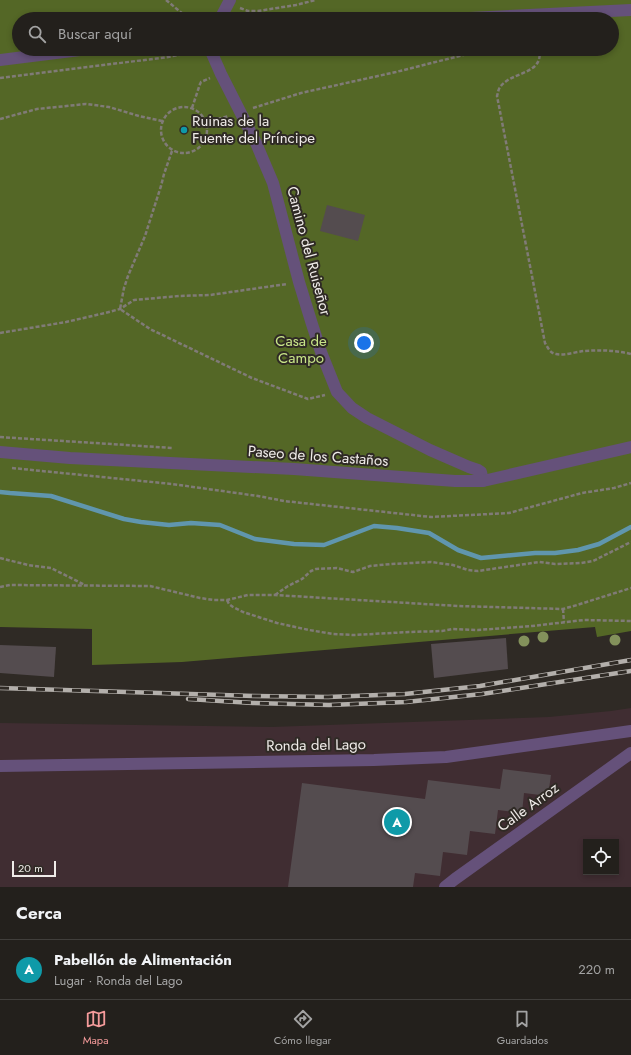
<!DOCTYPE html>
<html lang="es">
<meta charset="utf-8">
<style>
:root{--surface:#23201c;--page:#2f2d29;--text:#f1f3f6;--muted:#a3a3a3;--line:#403e3b;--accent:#f59b9b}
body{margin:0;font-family:Jost,sans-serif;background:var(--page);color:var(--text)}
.controls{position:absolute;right:12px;bottom:12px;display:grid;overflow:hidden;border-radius:0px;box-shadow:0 2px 6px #0003}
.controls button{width:36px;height:36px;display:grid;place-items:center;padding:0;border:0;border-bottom:1px solid var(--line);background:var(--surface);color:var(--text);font:20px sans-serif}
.scale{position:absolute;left:12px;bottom:10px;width:44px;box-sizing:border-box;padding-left:4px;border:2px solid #efebe8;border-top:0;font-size:11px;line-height:14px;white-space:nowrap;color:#efebe8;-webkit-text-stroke:3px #2f2a25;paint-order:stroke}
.you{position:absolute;left:364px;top:343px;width:14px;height:14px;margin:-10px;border:3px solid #fff;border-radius:50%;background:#1a73e8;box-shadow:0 0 0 6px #1a73e833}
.badge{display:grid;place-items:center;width:26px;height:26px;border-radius:50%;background:var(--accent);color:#fff;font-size:13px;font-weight:700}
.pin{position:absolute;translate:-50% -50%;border:2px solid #fff;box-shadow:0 1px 4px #0006}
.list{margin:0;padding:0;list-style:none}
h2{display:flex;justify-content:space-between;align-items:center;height:52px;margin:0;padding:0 16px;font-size:17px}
h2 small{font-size:13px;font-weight:400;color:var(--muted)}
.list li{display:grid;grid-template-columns:26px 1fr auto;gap:12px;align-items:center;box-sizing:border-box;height:60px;padding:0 16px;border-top:1px solid var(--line)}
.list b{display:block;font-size:15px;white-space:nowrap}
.list p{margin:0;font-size:13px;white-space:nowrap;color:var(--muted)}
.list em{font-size:13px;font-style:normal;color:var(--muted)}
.icon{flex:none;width:22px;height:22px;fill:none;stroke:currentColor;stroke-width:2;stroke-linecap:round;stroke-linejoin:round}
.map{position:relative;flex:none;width:631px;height:887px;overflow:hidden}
.search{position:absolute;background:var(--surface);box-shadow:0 2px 6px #0003;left:12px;right:12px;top:12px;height:44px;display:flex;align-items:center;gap:10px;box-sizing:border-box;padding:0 14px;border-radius:22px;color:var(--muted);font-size:15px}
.sheet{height:112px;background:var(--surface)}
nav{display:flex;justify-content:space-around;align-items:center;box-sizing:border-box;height:56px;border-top:1px solid var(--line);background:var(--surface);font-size:11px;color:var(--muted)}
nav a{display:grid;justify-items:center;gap:2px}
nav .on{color:var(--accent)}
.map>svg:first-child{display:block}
.commercial{fill:#402d32;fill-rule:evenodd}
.forest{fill:#546726;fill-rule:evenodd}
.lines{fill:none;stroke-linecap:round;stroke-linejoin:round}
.stream{stroke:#6096ae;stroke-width:4.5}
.building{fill:#544c4f}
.path{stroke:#807b77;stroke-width:2.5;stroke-dasharray:4 2;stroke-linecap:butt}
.street{stroke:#65517a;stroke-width:12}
.rail-casing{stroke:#b3afab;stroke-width:4.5}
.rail{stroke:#2f2a25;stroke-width:3;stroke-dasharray:9;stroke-linecap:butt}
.tree{fill:#83915b}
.culture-dot{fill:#0f9aa8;stroke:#2f2a25;stroke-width:1.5}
.labels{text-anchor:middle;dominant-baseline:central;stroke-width:4;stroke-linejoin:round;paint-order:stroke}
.poi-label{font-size:15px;fill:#efebe8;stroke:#2f2a25;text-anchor:start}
.street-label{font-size:15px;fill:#efebe8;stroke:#2f2a25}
.park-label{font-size:15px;fill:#c8e588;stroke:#2f2a25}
</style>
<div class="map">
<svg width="631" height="887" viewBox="0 0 631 887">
<rect width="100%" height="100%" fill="#2f2a25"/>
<path class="commercial" d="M 631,708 L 631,887 L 0,887 L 0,723 L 272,727 L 549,717 L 611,711 ZM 586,842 L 616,842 L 616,872 L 586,872 Z"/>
<path class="forest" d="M 0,0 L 631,0 L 631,631 L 597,637 L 595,627 L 182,662 L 92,665 L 92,629 L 0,627 ZM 19,19 L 612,19 L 612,49 L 19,49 Z"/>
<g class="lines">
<path class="stream" d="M 0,492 L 10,493 L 51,496 L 124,519 L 141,522 L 169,525 L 191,523 L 220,525 L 255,539 L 294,544 L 324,545 L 374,526 L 397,528 L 429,533 L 458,550 L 481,558 L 535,553 L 555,553 L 578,550 L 599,544 L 631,527"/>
</g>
<g class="building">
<path d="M 327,205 L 365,215 L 358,241 L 320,231 Z"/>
<path d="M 506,638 L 508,669 L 434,678 L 431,644 Z"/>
<path d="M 0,645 L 56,647 L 54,677 L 0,673 Z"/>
<path d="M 503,769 L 551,775 L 548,796 L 524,793 L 522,813 L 498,810 L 495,834 L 470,831 L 467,855 L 443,852 L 440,876 L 415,873 L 413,887 L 288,887 L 302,783 L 425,799 L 428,780 L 500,789 Z"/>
</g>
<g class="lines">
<g class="path">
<path d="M 166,0 L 189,19"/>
<path d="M 240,8 L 248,11 L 258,11 L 296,5 L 316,0"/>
<path d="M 245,19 L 248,11"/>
<path d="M 539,49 C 545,76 508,71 499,89 C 498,91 498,93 497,96 L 545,343 C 548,348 550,353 556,354 C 564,356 575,352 584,351 C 600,350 615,350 631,354"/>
<path d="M 0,78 L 168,57 L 199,51"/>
<circle cx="184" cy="130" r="23"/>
<path d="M 192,108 L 200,84 L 201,82 L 210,78"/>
<path d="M 253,108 L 301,93 L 396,72 L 487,49"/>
<path d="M 0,119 L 37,109 L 86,104 L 109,107 L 139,116 L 162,121"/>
<path d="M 206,122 L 229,116"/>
<path d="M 172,151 L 164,174 L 161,186 L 145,236 L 128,276 L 124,288 L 120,309 L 150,329 L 252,378 L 308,399 L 325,395"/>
<path d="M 0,333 L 66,322 L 105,313 L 120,309 L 134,300 L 179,296 L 210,295 L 287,284"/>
<path d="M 0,437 L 173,448"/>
<path d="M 12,468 L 172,484 L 258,496 L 284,501 L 431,517 L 509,513 L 582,493 L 614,488 L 631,483"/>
<path d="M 0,558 L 28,565 L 51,568 L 85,585"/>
<path d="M 0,587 L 10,585 L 150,586 L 200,598 L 214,600 L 227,600 L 248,595 L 275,595 L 458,606 L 563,609 L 577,605 L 631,588"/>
<path d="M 275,595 L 288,586 L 302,579 L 311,571 L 316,569 L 337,568 L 353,572 L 370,566 L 391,564 L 431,562 L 453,565 L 468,570 L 478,571 L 539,562 L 555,564 L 581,563 L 593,561 L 631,542"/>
<path d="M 227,600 L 229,604 L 233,607 L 243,612 L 277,623 L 309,630 L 333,634 L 354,635 L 409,632 L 442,631 L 453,629 L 478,630 L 532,626 L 584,620 L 631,621"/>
<path d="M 563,609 L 564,622"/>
</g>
<g class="street">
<path d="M 220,19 L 230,0"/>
<path d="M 449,19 L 631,10"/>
<path d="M 210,49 L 221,74 L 256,143 L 273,183 L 299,282 L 311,321 L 321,352 L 337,392 L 352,408 L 367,418 L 430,450 L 469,467 L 478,470 L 481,472 L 483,481"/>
<path d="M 0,60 L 88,49"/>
<path d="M 0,452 L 70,458 L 294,469 L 455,481 L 483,481 L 631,447"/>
<path d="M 0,766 L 374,760 L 446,757 L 631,731"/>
<path d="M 445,887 L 455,879 L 631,753"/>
</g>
<defs>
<g id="rail">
<path d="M 0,688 L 254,696 L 328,697 L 405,694 L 480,686 L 631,660"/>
<path d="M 188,699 L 253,703 L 329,705 L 406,702 L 482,694 L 631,671"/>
</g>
</defs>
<use href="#rail" class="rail-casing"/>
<use href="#rail" class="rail"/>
</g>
<g class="tree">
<circle cx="543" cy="637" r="5.5"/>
<circle cx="615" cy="640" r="5.5"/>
<circle cx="524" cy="641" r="5.5"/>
</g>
<circle class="culture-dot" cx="184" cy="130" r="4"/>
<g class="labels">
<g class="poi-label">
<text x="192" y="121">Ruinas de la<tspan x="192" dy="17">Fuente del Príncipe</tspan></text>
</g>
<g class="street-label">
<text transform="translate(309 251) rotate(75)">Camino del Ruiseñor</text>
<text transform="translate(318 456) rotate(4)">Paseo de los Castaños</text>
<text transform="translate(316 745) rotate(-1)">Ronda del Lago</text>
<text transform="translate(528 807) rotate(-36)">Calle Arroz</text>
</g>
<g class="park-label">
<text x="301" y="341">Casa de<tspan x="301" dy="17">Campo</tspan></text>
</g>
</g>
</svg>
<div class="controls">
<button><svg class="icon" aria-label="locate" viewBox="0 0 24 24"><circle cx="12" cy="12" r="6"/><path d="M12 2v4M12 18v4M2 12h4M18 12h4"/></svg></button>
</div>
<div class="scale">20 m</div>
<div class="you"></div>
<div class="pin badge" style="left:397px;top:822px;background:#0f9aa8">A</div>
<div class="search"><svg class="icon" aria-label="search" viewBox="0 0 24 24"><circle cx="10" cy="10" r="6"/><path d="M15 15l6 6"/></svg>Buscar aquí</div>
</div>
<section class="sheet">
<h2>Cerca<small></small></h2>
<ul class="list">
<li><span class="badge" style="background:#0f9aa8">A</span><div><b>Pabellón de Alimentación</b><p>Lugar · Ronda del Lago</p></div><em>220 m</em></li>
</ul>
</section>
<nav>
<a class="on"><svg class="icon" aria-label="map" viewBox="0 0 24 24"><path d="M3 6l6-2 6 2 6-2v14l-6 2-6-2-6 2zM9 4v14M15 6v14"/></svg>Mapa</a>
<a><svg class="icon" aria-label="directions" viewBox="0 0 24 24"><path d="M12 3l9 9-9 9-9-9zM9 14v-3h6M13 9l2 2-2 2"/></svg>Cómo llegar</a>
<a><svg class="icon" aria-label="saved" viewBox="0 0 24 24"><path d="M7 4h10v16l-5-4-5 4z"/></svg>Guardados</a>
</nav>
